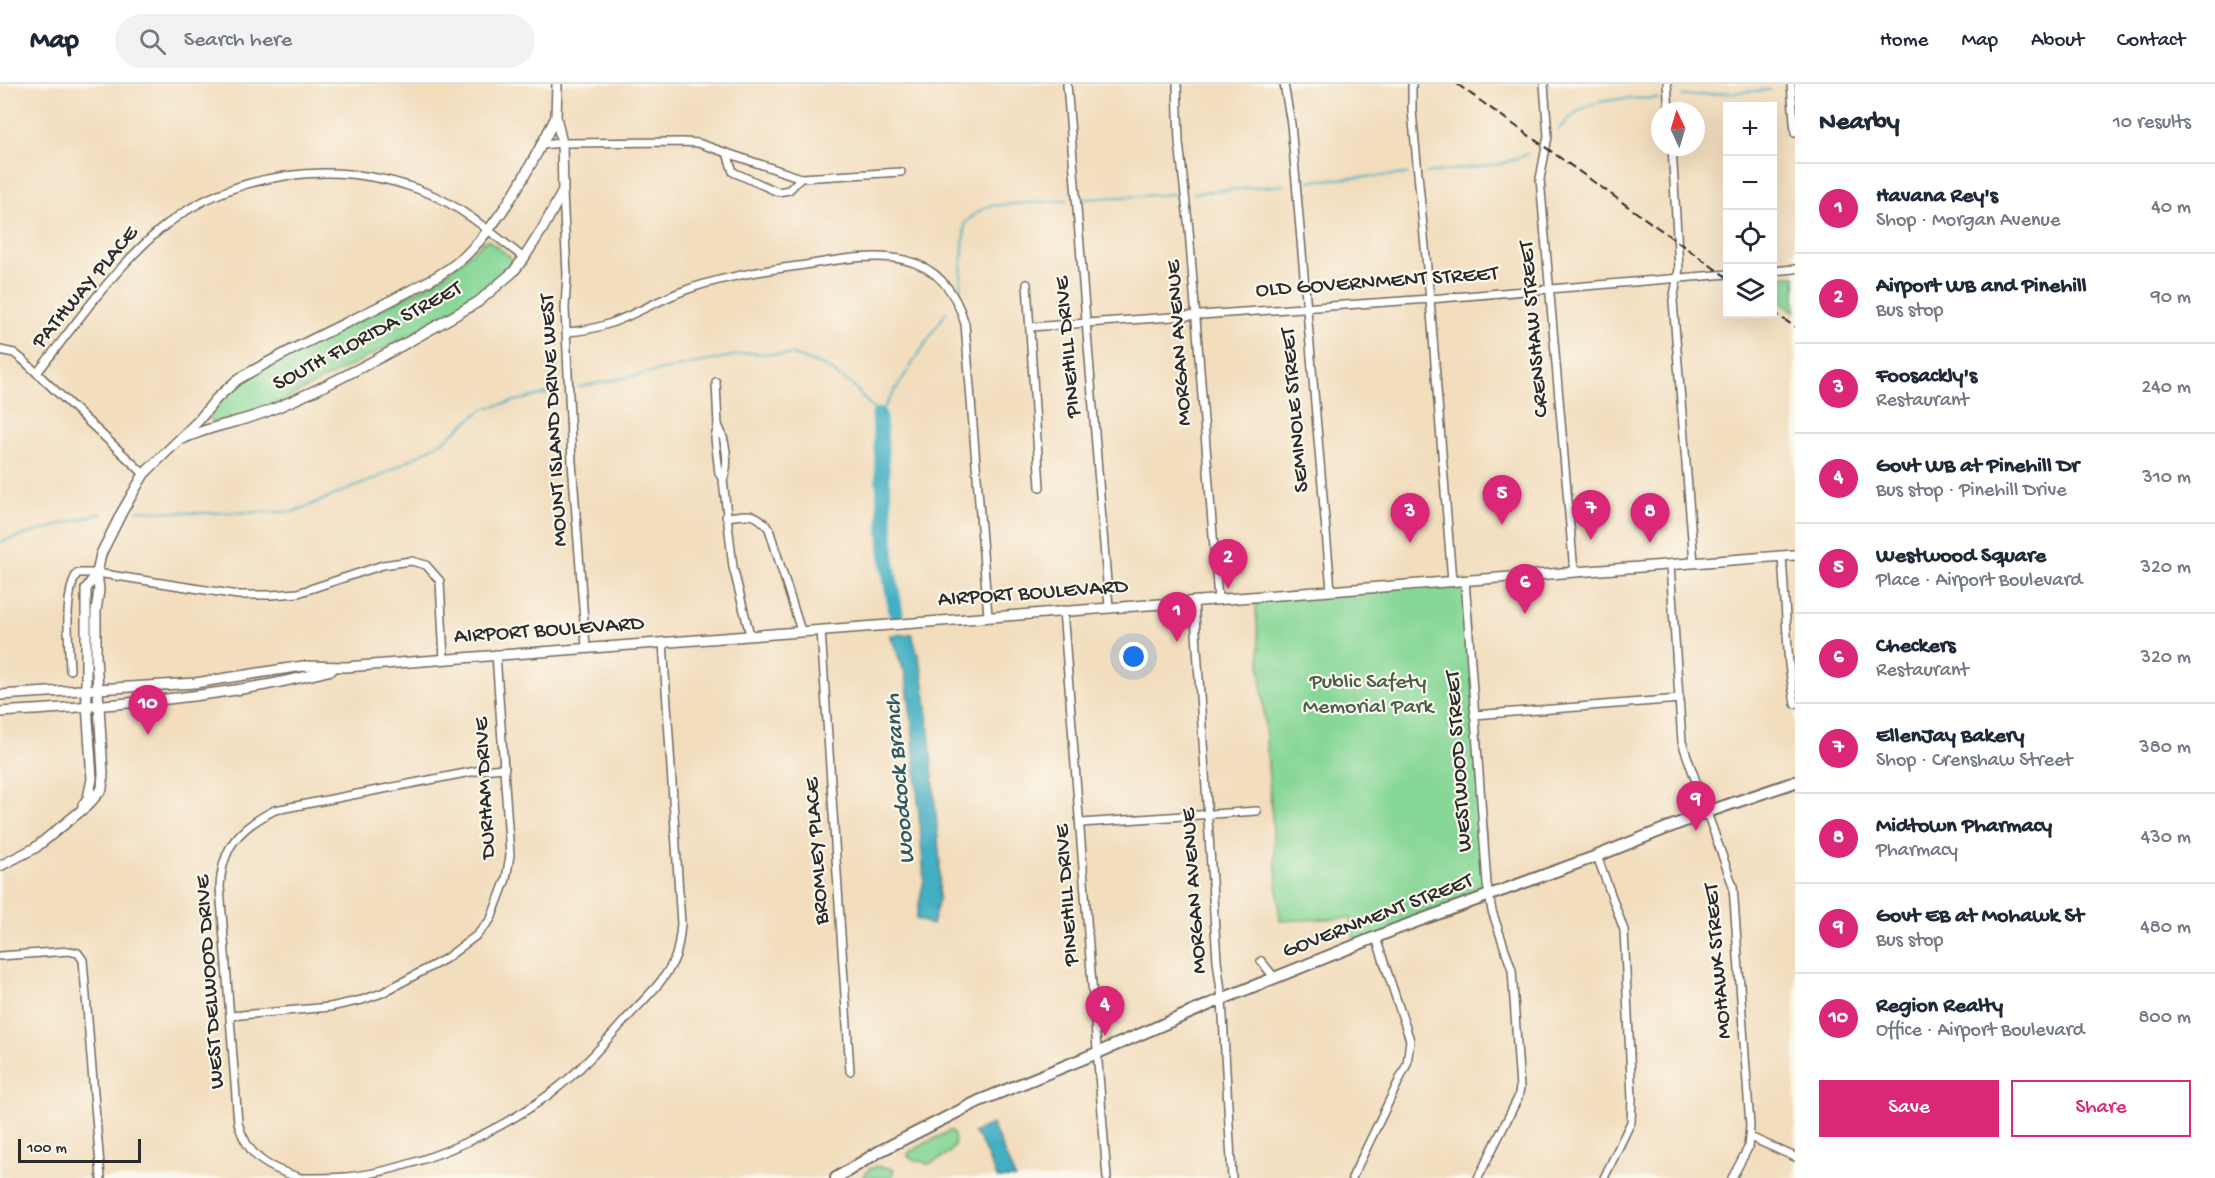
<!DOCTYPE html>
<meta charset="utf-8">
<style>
:root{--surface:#fff;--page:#f2f2f3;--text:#1f2937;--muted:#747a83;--line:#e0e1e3;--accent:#db2777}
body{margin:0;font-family:"Gochi Hand",sans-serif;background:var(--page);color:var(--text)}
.controls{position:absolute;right:18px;top:18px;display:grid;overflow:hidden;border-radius:0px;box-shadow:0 6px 24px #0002}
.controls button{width:54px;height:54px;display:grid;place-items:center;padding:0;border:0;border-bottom:2px solid var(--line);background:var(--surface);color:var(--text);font:30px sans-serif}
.compass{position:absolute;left:1651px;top:18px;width:54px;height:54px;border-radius:50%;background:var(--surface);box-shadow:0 6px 24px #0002;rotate:356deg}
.scale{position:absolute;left:18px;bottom:15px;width:123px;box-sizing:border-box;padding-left:6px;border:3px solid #2b2b2b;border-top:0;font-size:16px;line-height:21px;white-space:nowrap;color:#2b2b2b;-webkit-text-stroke:4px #fbf7ec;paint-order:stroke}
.you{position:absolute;left:1134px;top:573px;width:21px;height:21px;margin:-15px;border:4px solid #fff;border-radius:50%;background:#1a73e8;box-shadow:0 0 0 9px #1a73e833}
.badge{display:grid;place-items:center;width:39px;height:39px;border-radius:50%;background:var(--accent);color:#fff;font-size:20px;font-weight:700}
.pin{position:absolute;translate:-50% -50px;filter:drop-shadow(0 2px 3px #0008)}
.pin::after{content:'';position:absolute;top:32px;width:21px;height:18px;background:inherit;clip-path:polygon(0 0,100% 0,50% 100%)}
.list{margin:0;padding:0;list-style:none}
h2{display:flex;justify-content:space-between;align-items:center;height:78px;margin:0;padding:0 24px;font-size:26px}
h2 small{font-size:20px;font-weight:400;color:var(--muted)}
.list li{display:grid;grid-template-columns:39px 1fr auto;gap:18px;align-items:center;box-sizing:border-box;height:90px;padding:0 24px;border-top:2px solid var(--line)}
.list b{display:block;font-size:22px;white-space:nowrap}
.list p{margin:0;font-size:20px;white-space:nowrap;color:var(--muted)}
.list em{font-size:20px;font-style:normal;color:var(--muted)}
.actions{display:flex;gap:12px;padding:18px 24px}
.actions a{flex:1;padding:14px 0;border:2px solid var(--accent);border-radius:0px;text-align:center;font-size:21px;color:var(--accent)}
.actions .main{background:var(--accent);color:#fff}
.icon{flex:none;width:33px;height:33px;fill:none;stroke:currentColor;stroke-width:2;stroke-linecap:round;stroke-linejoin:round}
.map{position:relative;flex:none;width:1795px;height:1094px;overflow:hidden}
header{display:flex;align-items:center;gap:36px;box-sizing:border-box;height:84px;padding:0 30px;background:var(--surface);border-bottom:2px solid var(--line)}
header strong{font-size:28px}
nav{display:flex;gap:33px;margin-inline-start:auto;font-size:21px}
.search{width:420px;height:54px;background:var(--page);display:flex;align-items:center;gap:15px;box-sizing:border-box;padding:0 21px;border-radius:33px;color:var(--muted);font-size:22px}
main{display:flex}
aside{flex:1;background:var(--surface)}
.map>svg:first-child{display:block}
.green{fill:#87d797;stroke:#598161;stroke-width:1.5}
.water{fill:#43afc2;stroke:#376d76;stroke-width:1.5}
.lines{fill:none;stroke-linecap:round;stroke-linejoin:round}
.stream{stroke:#43afc2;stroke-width:2}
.river{stroke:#43afc2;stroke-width:15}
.street-casing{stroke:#71695e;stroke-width:10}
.secondary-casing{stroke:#71695e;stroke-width:12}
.primary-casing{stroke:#71695e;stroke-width:14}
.street{stroke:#fff;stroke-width:7}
.secondary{stroke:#fff;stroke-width:9}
.primary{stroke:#fff;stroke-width:10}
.rail{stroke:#2b2b2b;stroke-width:2;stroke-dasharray:9 4.5;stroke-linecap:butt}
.labels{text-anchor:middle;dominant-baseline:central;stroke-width:4.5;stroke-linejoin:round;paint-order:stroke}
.street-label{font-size:22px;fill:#2b2b2b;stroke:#fbf7ec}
.park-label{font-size:22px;fill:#475f4b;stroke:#fbf7ec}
.water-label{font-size:24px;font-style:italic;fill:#335960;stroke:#fbf7ec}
</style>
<header>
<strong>Map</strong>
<div class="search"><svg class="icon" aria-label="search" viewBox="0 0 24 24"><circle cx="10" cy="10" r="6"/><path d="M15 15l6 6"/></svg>Search here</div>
<nav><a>Home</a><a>Map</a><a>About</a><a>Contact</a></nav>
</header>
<main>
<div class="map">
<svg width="1795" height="1094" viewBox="0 0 1795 1094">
<rect width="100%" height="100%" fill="#fbf7ec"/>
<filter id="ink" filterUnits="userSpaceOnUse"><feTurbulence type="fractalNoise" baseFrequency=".0167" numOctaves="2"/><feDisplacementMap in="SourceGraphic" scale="12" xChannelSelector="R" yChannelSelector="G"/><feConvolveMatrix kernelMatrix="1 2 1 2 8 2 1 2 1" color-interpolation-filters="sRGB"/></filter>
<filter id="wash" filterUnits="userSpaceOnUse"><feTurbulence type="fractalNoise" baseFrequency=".008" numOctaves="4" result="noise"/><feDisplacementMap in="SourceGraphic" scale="24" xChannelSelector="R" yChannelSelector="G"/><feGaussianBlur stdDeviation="1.35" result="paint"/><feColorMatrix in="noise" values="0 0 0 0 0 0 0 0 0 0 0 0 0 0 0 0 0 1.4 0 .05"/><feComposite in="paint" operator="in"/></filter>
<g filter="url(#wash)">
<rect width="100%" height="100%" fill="#f2ddbd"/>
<g class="green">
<path d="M 488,156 L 510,173 L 512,180 L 472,216 L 418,247 L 268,324 L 225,336 L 214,338 L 210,336 L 209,328 L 233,304 L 256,289 L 438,196 L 484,158 Z"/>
<path d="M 1795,192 L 1795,228 L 1773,211 L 1772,193 Z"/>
<path d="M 1465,496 L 1489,812 L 1354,862 L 1351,834 L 1280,837 L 1255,512 Z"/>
<path d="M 949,1047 L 952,1047 C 962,1066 943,1074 928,1080 L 908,1073 L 909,1068 Z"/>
<path d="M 877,1082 L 893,1085 L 893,1093 L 862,1094 L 869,1085 Z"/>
</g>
<g class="water">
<path d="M 912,550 L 922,586 L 927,622 L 940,779 L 939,815 L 932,841 L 916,835 L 924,796 L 912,640 L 906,592 L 890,551 Z"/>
<path d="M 992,1040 L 1013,1089 L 1015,1094 L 997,1094 L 980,1056 L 973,1049 Z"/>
</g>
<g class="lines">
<g class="stream">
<path d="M 1682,12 L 1770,6"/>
<path d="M 1558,46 C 1588,10 1614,16 1657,14"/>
<path d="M 1427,89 L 1501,80 L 1528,70"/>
<path d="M 1308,97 L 1408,90"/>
<path d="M 1193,109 L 1284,101"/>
<path d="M 1083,115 L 1176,110"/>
<path d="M 960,206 L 965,139 L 975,130 L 988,122 L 1067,116"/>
<path d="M 579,303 L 747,269 L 793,271 L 826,283 L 852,301 L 879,331 L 946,228"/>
<path d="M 137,426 L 196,429 L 293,428 L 377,394 L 442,358 L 483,325 L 557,307"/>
<path d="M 0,458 L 102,429"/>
</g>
<path class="river" d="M 879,331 L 888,481 L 896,529"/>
</g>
</g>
<g filter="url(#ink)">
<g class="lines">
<defs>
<g id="street">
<path d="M 1067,0 L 1109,523"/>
<path d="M 1177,0 L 1179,58 L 1189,146 L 1218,515"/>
<path d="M 1284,0 L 1291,40 L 1331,506"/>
<path d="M 1412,0 L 1412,27 L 1430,215 L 1452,497"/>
<path d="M 1544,0 L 1548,52 L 1540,95 L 1574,488"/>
<path d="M 1667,0 L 1669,27"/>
<path d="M 1791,0 L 1795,49"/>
<path d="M 542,61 L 562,59 L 683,58 L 698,59 L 727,69 L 733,88 L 778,108 L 789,106 L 801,94 L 901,88"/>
<path d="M 1672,63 L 1679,185 L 1673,217 L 1694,479"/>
<path d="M 727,69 L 801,94"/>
<path d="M 563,108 L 567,190 L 565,224 L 572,378 L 586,563"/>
<path d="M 1772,187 L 1795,185"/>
<path d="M 1027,200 L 1040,403"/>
<path d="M 1030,243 L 1430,215 L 1728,190"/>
<path d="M 567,248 C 614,245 636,226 678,209 C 715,194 758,187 798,182 C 866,172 940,153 965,240 L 988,532"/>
<path d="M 0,266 L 14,269 L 23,276 L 144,390"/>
<path d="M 37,289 C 74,242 110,190 155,150 C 229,85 340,73 430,110 C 465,125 494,151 524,174"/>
<path d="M 716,298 L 718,341 L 715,354 L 719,389 L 723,396 L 733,483 L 750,551"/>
<path d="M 718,341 C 726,357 730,379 723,396"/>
<path d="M 726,433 C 748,431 755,426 769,445 L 801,547"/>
<path d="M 1782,472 L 1789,581 L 1795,620"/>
<path d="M 1670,481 L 1682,658 L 1733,802 L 1750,1042 L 1748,1064 L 1732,1094"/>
<path d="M 1465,496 L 1487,800 L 1492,827 L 1512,886 L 1520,1004 L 1518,1014 L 1478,1094"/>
<path d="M 1194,517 L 1217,876 L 1222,915 L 1232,1094"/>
<path d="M 1063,526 L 1107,1094"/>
<path d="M 821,546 L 850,987"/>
<path d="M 70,586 C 69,559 63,513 77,489 L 97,489 L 238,511 L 271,511 L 298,509 L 383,481 L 411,477 L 426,481 L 440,497 L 444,575"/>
<path d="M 1474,631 L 1680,615"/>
<path d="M 1081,739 L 1257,727"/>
<path d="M 1597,772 L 1624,846 L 1632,1015 L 1631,1038 L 1604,1094"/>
<path d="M 0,872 L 69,867 L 78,869 L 83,876 L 101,1094"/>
<path d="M 1261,877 L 1274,893"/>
<path d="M 230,932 L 330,923 L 362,916 L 382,909 L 445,875 L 477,851 L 491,835 L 506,795 L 510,771 L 496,570"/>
<path d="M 1750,1053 L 1795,1073"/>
<path d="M 301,1094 C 268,1084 248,1074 238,1039 L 220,803 C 222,763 239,744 275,726 L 481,686 L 505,684"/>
<path d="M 304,1094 C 318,1094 332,1094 346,1093 C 412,1087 498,1049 551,1009 C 579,988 602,962 625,936 C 642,917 667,896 676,871 C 679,861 680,851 681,840 L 663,558"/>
<path d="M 1352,1094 L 1407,980 L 1410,956 L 1376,854"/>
</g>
<g id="secondary">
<path d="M 183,355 C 209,342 238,339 266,328 C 340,298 409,258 478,218 L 513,188 L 524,174 L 543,144 L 563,107 L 562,59 L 556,33 L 557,0"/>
<path d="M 0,611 L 195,599 L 303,582 L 346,583 L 1795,471"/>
<path d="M 0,628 C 87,623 174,617 260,602 C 284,598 308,592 332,586"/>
<path d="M 83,721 L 88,714 L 92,695 L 86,605 L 86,505 L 97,489"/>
<path d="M 0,782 L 35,764 L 88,721 L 102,705 L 103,689 L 96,573 L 96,527 L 99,506 L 97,489 L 101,470 L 122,428 L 144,390 L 199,336 L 216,315 L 237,296 C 288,265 344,241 396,214 C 420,201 446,190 466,171 C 505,133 531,81 556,33"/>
</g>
<path id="primary" d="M 836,1094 L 880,1067 L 979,1017 L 1097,969 L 1222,915 L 1396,845 L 1597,772 L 1707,728 L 1795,698"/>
</defs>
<use href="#street" class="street-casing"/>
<use href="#secondary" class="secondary-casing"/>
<use href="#primary" class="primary-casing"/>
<use href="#street" class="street"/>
<use href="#secondary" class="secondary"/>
<use href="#primary" class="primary"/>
<g class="rail">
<path d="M 1457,0 L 1728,194"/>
<path d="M 1772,227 L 1795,243"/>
</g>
</g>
</g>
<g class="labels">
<g class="street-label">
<text transform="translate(1377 199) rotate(-4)">OLD GOVERNMENT STREET</text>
<text transform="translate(86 204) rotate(-50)">PATHWAY PLACE</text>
<text transform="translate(1535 245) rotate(-95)">CRENSHAW STREET</text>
<text transform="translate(368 253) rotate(-28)">SOUTH FLORIDA STREET</text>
<text transform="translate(1180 259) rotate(-94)">MORGAN AVENUE</text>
<text transform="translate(1069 263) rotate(-95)">PINEHILL DRIVE</text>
<text transform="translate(1296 326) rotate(-95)">SEMINOLE STREET</text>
<text transform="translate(555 336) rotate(-93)">MOUNT ISLAND DRIVE WEST</text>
<text transform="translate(1033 510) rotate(-4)">AIRPORT BOULEVARD</text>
<text transform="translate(549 547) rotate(-4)">AIRPORT BOULEVARD</text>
<text transform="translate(1460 677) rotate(-94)">WESTWOOD STREET</text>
<text transform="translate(486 704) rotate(-93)">DURHAM DRIVE</text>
<text transform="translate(818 767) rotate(-94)">BROMLEY PLACE</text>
<text transform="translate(1195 807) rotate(-94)">MORGAN AVENUE</text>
<text transform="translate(1068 811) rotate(-94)">PINEHILL DRIVE</text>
<text transform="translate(1378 833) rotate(-21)">GOVERNMENT STREET</text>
<text transform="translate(1719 877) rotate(-95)">MOHAWK STREET</text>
<text transform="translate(211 898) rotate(-94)">WEST DELWOOD DRIVE</text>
</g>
<g class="park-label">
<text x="1368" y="599">Public Safety<tspan x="1368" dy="25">Memorial Park</tspan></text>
</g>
<g class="water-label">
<text transform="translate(901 695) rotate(-95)">Woodcock Branch</text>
</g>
</g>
</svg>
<div class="controls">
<button>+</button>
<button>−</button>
<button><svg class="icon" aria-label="locate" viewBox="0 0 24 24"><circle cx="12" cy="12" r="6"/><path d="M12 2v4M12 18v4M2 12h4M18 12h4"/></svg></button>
<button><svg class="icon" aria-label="layers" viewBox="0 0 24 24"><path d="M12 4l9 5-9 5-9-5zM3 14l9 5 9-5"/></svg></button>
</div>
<svg class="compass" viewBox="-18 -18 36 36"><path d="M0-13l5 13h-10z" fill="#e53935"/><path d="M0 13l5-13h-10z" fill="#747a83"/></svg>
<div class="scale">100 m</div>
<div class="you"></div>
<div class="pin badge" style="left:1177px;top:558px">1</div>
<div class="pin badge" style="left:1228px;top:505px">2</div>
<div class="pin badge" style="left:1410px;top:459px">3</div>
<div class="pin badge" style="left:1105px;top:952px">4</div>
<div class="pin badge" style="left:1502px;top:441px">5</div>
<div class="pin badge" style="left:1525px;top:530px">6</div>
<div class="pin badge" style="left:1591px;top:456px">7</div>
<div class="pin badge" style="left:1650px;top:459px">8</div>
<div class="pin badge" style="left:1696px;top:747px">9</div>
<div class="pin badge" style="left:148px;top:651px">10</div>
</div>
<aside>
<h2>Nearby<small>10 results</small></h2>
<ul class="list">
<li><span class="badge">1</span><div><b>Havana Rey's</b><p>Shop · Morgan Avenue</p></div><em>40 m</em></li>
<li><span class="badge">2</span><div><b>Airport WB and Pinehill</b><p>Bus stop</p></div><em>90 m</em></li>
<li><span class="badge">3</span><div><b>Foosackly's</b><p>Restaurant</p></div><em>240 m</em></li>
<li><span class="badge">4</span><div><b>Govt WB at Pinehill Dr</b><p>Bus stop · Pinehill Drive</p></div><em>310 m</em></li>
<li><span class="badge">5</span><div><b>Westwood Square</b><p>Place · Airport Boulevard</p></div><em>320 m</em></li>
<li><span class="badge">6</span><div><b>Checkers</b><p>Restaurant</p></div><em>320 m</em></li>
<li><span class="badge">7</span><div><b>EllenJay Bakery</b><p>Shop · Crenshaw Street</p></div><em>380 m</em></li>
<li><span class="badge">8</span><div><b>Midtown Pharmacy</b><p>Pharmacy</p></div><em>430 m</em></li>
<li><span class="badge">9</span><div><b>Govt EB at Mohawk St</b><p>Bus stop</p></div><em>480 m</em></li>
<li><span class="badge">10</span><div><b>Region Realty</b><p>Office · Airport Boulevard</p></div><em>800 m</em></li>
</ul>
<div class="actions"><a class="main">Save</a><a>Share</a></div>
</aside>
</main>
